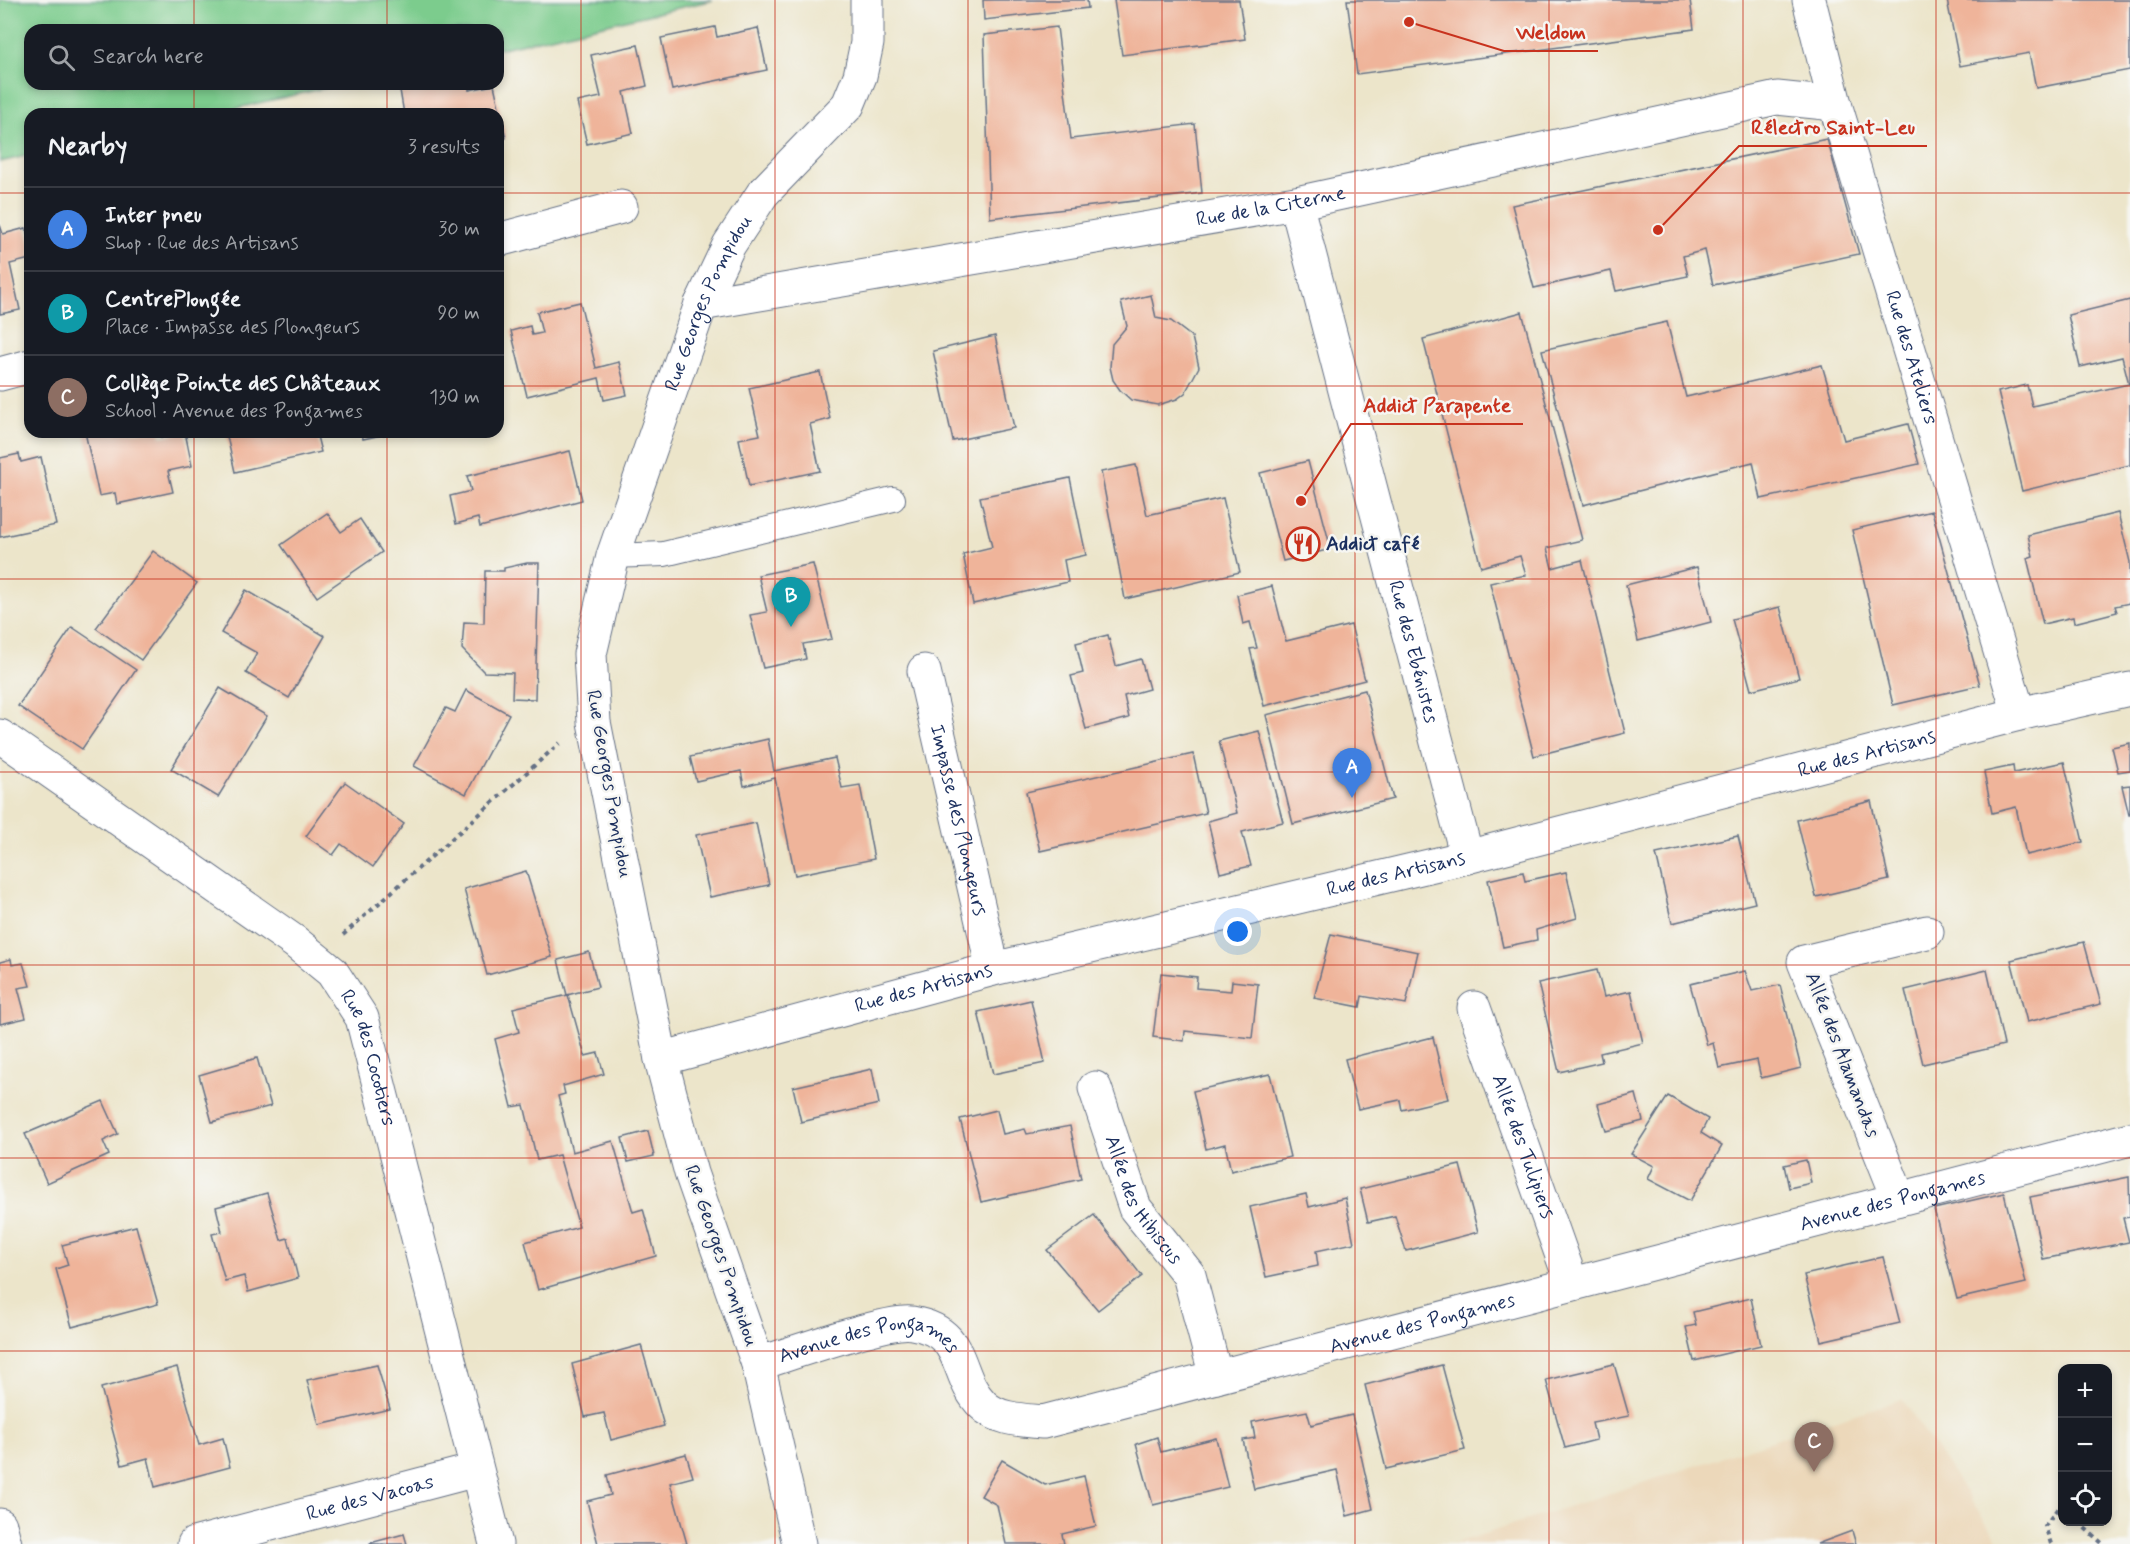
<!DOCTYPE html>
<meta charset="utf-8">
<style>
:root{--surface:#171b24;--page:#242831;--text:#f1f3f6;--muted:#9ea1a6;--line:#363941;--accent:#1a73e8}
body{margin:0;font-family:Mynerve,sans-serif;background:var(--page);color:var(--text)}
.controls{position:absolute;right:18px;bottom:18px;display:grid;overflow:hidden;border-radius:12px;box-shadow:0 3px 9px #0003}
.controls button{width:54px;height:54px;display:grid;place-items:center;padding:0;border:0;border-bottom:2px solid var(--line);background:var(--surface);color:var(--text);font:30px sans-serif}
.you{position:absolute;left:1238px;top:932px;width:21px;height:21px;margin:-15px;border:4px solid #fff;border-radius:50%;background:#1a73e8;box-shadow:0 0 0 9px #1a73e833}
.badge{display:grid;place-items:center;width:39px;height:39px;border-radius:50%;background:var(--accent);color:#fff;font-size:20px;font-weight:700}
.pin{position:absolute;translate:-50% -50px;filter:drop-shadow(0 2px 3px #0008)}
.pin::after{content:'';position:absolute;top:32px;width:21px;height:18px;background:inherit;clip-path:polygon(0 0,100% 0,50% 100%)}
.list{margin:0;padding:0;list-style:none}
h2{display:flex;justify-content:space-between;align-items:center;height:78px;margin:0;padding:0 24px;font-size:26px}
h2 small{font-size:20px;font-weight:400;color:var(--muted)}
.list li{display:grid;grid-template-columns:39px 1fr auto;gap:18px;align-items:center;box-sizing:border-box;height:84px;padding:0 24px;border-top:2px solid var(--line)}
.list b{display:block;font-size:22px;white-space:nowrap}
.list p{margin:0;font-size:20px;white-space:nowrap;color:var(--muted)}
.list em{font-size:20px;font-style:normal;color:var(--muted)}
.icon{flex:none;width:33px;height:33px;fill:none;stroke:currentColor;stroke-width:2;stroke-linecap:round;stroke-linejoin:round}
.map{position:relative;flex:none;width:2130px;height:1544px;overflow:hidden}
.search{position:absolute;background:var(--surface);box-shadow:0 3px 9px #0003;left:24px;top:24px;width:480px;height:66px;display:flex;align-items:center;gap:15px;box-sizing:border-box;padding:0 21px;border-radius:18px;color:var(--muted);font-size:22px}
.panel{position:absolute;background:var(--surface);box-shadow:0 3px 9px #0003;left:24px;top:108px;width:480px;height:330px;border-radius:18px}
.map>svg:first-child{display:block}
.built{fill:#ecd8ba}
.green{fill:#7ccc8d;stroke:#4c7e76;stroke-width:1.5}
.building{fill:#efb49a}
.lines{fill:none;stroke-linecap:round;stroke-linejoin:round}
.service-casing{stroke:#646f84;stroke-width:26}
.minor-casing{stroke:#646f84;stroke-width:35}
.secondary-casing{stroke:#646f84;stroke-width:35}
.path{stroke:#646f84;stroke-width:4;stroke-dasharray:4.5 4.5;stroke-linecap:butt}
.service{stroke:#fff;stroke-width:24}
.minor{stroke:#fff;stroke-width:33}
.secondary{stroke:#fff;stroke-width:33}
.grid{fill:none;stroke:#c8321e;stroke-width:1.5;stroke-opacity:0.55}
.labels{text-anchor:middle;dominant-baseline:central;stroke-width:5;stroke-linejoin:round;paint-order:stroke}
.street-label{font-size:20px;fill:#1b2f5e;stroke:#f6f6f2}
.poi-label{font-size:20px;font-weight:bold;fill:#1b2f5e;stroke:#f6f6f2;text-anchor:start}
.leader{fill:none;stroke:#c8321e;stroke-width:2}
.callout-dot{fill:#c8321e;stroke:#f6f6f2;stroke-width:2}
.callout-label{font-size:21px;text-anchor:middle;font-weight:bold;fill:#c8321e;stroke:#f6f6f2;stroke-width:5;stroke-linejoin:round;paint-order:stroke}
</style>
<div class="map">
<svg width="2130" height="1544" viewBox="0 0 2130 1544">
<rect width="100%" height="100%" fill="#f6f6f2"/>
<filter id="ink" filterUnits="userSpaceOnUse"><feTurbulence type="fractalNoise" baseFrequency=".0167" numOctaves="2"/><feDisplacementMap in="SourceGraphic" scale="12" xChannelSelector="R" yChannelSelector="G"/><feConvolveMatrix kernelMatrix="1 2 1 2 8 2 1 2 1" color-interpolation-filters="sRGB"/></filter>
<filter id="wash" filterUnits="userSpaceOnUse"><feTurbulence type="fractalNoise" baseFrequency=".008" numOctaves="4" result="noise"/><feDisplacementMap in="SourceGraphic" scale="24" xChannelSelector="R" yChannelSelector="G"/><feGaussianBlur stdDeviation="1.35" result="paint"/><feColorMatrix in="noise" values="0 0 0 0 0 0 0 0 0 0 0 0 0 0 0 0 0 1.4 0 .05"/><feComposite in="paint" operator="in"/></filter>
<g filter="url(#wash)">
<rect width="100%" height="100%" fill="#ece5ca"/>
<path class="built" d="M 1902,1399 L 2001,1544 L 1453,1544 Z"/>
<path class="green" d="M 0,0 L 713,0 L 498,49 L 498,30 L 30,30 L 30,84 L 343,84 L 211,114 L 30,114 L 30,155 L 0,162 Z"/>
<g id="blocks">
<g class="building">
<path d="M 983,0 L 1087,0 L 1088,8 L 984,20 Z"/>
<path d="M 1114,0 L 1239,0 L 1245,39 L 1122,55 Z"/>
<path d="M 1347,0 L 1690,0 L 1694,29 L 1357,74 Z"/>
<path d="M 1947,0 L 2130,0 L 2130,70 L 2036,88 L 2029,53 L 1960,66 Z"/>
<path d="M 715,27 L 717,37 L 758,28 L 767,70 L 672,90 L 661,38 Z"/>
<path d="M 1057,27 L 1071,139 L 1195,124 L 1202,193 L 990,218 L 984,35 Z"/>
<path d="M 638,45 L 647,86 L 624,92 L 633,133 L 587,144 L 577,102 L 601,97 L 591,55 Z"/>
<path d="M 399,84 L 468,84 L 469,90 L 494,85 L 506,138 L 498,140 L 498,114 L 404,114 Z"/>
<path d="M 1827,139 L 1859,254 L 1713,285 L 1705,250 L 1683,256 L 1688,276 L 1616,291 L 1611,271 L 1534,288 L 1512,205 Z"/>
<path d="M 0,225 L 3,234 L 26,228 L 30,244 L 30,259 L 10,264 L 20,310 L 0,314 Z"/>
<path d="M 1151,295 L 1156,318 L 1171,321 L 1192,337 L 1199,367 L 1185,393 L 1177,399 L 1158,405 L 1131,400 L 1120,390 L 1113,380 L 1110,367 L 1112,344 L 1127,326 L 1121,302 Z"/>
<path d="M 2130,300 L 2130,465 L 2022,491 L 1998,392 L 2027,385 L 2032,406 L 2129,384 L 2122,357 L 2080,367 L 2068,315 Z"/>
<path d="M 580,302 L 596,368 L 619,362 L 627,395 L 604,400 L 599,378 L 527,396 L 511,331 L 530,326 L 532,335 L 542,333 L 537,312 Z"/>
<path d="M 1522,312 L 1582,540 L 1547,548 L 1552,568 L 1582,560 L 1625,733 L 1534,756 L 1490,583 L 1526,575 L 1520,556 L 1481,567 L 1423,339 Z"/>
<path d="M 1667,322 L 1686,397 L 1822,365 L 1844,440 L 1908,424 L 1919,464 L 1761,499 L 1753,462 L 1583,505 L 1542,350 Z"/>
<path d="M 995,336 L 1014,428 L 953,441 L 933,351 Z"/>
<path d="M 820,372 L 830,419 L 810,424 L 820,471 L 749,486 L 739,439 L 760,435 L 749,388 Z"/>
<path d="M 85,432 L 160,432 L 161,437 L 185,432 L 192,466 L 168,471 L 173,492 L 117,504 L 115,493 L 99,496 Z"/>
<path d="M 226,432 L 316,432 L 321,452 L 235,472 Z"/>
<path d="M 362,432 L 391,432 L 391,433 L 363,439 Z"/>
<path d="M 570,451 L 582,500 L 480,527 L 478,518 L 456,524 L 450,496 L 471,491 L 467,476 Z"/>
<path d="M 19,454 L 21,462 L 41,457 L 56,525 L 0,537 L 0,458 Z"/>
<path d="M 1308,461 L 1331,549 L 1283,561 L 1260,473 Z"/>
<path d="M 1136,465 L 1147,515 L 1223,498 L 1240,572 L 1125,599 L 1101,472 Z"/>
<path d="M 1070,478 L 1086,555 L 1064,560 L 1068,582 L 973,604 L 963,554 L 992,547 L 980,497 Z"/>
<path d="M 1932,511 L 1980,685 L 1893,705 L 1852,530 Z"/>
<path d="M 327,513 L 341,532 L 360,519 L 382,552 L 317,597 L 281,545 Z"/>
<path d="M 2118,513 L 2130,562 L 2130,603 L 2115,606 L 2117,612 L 2074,623 L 2073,617 L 2043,624 L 2027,558 L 2033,556 L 2028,535 Z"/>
<path d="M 153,551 L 197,583 L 141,660 L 96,628 Z"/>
<path d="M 527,563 L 539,563 L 535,699 L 512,698 L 513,673 L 484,672 L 462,649 L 464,622 L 484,623 L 485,571 L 504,571 L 504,568 Z"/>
<path d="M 813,564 L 832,639 L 803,644 L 806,659 L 763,668 L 750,615 L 767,612 L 758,575 Z"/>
<path d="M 1697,567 L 1711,622 L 1638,641 L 1626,585 Z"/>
<path d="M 1272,586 L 1286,641 L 1351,625 L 1365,680 L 1264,706 L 1250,649 L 1257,648 L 1250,622 L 1243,624 L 1237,595 Z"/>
<path d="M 246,590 L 325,636 L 289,698 L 246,673 L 257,653 L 221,633 Z"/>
<path d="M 1780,607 L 1799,678 L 1751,690 L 1732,619 Z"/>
<path d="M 72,627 L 136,670 L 82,749 L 18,706 Z"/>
<path d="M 1108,635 L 1116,666 L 1141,659 L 1149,689 L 1124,696 L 1129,718 L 1086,729 L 1071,676 L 1083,673 L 1076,643 Z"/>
<path d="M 220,688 L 267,716 L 218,797 L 171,769 Z"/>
<path d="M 466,690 L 509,714 L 466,794 L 414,766 L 446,708 L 455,712 Z"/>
<path d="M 1365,690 L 1393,799 L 1293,824 L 1266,715 Z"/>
<path d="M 1259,731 L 1283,822 L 1242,832 L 1251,866 L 1220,873 L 1208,821 L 1237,813 L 1219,741 Z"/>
<path d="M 768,739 L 774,771 L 835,758 L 842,788 L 860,785 L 874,859 L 795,875 L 775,778 L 744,786 L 741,771 L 696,781 L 690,757 Z"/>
<path d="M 2130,743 L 2130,770 L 2118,772 L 2112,747 Z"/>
<path d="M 1193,754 L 1206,813 L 1040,851 L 1026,792 Z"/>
<path d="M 2064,762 L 2083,842 L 2026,855 L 2016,807 L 1992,813 L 1984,772 L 2013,766 L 2014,773 Z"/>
<path d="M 345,782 L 404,824 L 373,867 L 341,844 L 333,855 L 306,836 Z"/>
<path d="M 2130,785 L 2130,815 L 2129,815 L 2122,786 Z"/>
<path d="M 1871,801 L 1889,880 L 1816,897 L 1797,820 Z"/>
<path d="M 756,823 L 769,885 L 710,897 L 696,835 Z"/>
<path d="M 1738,836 L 1755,903 L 1672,923 L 1656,854 Z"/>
<path d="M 526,871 L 552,957 L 487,975 L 464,889 Z"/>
<path d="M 1523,872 L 1525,881 L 1566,872 L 1577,918 L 1536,930 L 1537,940 L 1503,947 L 1488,880 Z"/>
<path d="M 1331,934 L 1418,952 L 1406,1004 L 1362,996 L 1360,1007 L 1314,998 Z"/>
<path d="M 2084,942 L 2101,1004 L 2027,1022 L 2011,960 Z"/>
<path d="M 589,952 L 598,987 L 567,995 L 558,960 Z"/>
<path d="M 11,959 L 12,965 L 23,963 L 30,986 L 18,988 L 26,1018 L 0,1024 L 0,962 Z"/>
<path d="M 1597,970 L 1604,997 L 1631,991 L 1643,1043 L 1600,1053 L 1602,1062 L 1559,1072 L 1538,983 Z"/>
<path d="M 1987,970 L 2004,1045 L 1923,1064 L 1905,990 Z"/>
<path d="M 1745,971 L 1752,991 L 1780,985 L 1801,1068 L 1761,1078 L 1757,1060 L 1719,1068 L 1713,1043 L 1707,1045 L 1690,984 Z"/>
<path d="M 1161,973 L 1197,977 L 1196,988 L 1231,991 L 1232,981 L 1258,984 L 1252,1038 L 1185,1031 L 1184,1041 L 1153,1037 Z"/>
<path d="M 568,995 L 585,1056 L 598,1053 L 604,1074 L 563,1086 L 565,1094 L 558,1096 L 572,1152 L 613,1141 L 633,1212 L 643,1209 L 656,1256 L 538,1290 L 525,1242 L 579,1227 L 559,1155 L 537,1160 L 524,1105 L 512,1107 L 495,1039 L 519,1032 L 513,1008 Z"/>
<path d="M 1031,1000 L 1045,1063 L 993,1074 L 978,1012 Z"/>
<path d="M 1433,1037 L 1448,1099 L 1402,1110 L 1400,1100 L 1358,1109 L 1345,1059 Z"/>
<path d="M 257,1058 L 271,1106 L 212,1122 L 199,1075 Z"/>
<path d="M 872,1069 L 879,1104 L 801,1122 L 793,1087 Z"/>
<path d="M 1270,1074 L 1290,1157 L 1231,1171 L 1225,1144 L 1206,1149 L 1193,1091 Z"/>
<path d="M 1636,1094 L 1643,1121 L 1606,1131 L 1598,1104 Z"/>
<path d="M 1668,1096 L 1708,1119 L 1701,1133 L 1722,1146 L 1690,1201 L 1648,1179 L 1654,1166 L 1631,1154 Z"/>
<path d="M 103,1101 L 118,1134 L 103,1141 L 109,1155 L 47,1183 L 25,1134 Z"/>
<path d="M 997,1110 L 1003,1134 L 1025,1129 L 1027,1134 L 1070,1126 L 1081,1179 L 981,1202 L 960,1119 Z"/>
<path d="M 648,1131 L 654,1156 L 628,1162 L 622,1138 Z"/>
<path d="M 1806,1160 L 1811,1183 L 1789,1188 L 1784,1165 Z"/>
<path d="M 1460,1165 L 1478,1232 L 1406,1251 L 1395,1216 L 1368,1222 L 1360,1189 Z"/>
<path d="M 2129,1177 L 2130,1217 L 2123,1218 L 2129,1242 L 2043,1259 L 2030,1197 Z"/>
<path d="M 267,1193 L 281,1240 L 288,1238 L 298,1278 L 248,1292 L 244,1276 L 225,1281 L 212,1234 L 222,1232 L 216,1207 Z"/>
<path d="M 2004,1193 L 2026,1283 L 1957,1299 L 1934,1209 Z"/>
<path d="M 1306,1194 L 1309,1207 L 1345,1198 L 1354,1243 L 1316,1251 L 1318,1266 L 1266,1277 L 1250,1207 Z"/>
<path d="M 1094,1215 L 1142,1276 L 1098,1310 L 1047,1250 Z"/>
<path d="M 136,1226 L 158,1304 L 72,1327 L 56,1269 L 68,1265 L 62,1245 Z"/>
<path d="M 1883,1257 L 1900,1323 L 1821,1341 L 1804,1275 Z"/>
<path d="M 1751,1298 L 1761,1345 L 1694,1361 L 1686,1327 L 1696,1325 L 1693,1312 Z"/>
<path d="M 641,1345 L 664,1426 L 611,1440 L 604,1413 L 585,1417 L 572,1364 Z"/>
<path d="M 1614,1364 L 1629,1416 L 1592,1423 L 1596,1440 L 1565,1448 L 1546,1380 Z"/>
<path d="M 377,1365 L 390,1409 L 319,1425 L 307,1380 Z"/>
<path d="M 1442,1365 L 1465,1450 L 1386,1469 L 1365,1385 Z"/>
<path d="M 177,1367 L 199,1445 L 223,1438 L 230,1467 L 155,1487 L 148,1458 L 122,1465 L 101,1388 Z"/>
<path d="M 1307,1411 L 1311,1425 L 1352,1415 L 1373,1509 L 1347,1516 L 1337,1470 L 1254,1489 L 1243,1440 L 1255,1438 L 1252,1422 Z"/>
<path d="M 1157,1437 L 1161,1452 L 1216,1438 L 1228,1487 L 1153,1505 L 1136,1444 Z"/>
<path d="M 686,1454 L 693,1477 L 670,1483 L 687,1544 L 598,1544 L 587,1501 L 611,1495 L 607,1475 Z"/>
<path d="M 1002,1460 L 1045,1485 L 1084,1476 L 1096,1526 L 1062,1534 L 1064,1544 L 1006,1544 L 997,1505 L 981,1496 Z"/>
<path d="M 1852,1531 L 1856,1544 L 1817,1544 Z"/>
<path d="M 404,1534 L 407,1544 L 370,1544 L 370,1543 Z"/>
</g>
</g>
</g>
<g filter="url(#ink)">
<use href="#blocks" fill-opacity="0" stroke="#646f84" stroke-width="1.5"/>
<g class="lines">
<defs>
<path id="service" d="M 613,556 L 664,554 L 893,499"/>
<g id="minor">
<path id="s1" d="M 1809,0 L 1835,104 L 2019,714"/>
<path id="s2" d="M 1296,203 L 1467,857"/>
<path d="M 498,240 L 621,207"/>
<path id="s3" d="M 701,304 L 1296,203 L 1777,98 L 1835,104"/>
<path d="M 0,374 L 30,366"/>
<path id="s4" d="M 924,671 L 993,969"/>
<path id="s5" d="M 0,736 L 295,942 L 332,972 L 362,1018 L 496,1544"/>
<path id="s6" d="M 1474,1008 L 1572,1284"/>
<path id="s7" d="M 661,1059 L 993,969 L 1467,857 L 2019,714 L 2130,689"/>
<path id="s8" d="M 1095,1088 L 1135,1208 L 1189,1275 L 1216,1377"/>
<path d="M 1899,1199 L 1804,962 L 1927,932"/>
<path id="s9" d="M 758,1364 C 787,1355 888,1319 912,1323 C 968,1332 953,1376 983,1405 C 998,1420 1024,1420 1043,1422 L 2130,1139"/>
<path d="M 0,1525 L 5,1544"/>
<path id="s10" d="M 194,1544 L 476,1470"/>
</g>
<g id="secondary">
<path id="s11" d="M 799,1544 L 758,1364 L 691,1173 L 661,1059 L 594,722 L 590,654 L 613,556 L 701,304 L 729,245 L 763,193 L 848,105 L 860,76 L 867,43 L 867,0"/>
</g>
</defs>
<use href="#service" class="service-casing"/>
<use href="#minor" class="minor-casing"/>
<use href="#secondary" class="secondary-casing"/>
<g class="path">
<path d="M 343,935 L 560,743"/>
<path d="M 2078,1522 L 2103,1544"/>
<path d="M 2051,1544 L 2045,1526 L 2060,1505 L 2062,1508"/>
</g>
<use href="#service" class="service"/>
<use href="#minor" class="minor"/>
<use href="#secondary" class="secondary"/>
</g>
</g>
<path class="grid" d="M 194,0 L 194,30M 387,0 L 387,30M 581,0 L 581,1544M 775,0 L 775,1544M 968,0 L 968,1544M 1162,0 L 1162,1544M 1355,0 L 1355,1544M 1549,0 L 1549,1544M 1743,0 L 1743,1544M 1936,0 L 1936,1544M 194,84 L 194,114M 387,84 L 387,114M 0,193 L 30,193M 498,193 L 2130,193M 0,386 L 30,386M 498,386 L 2130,386M 194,432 L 194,1544M 387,432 L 387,1544M 0,579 L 2130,579M 0,772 L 2130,772M 0,965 L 2130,965M 0,1158 L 2130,1158M 0,1351 L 2130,1351"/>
<defs>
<symbol id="restaurant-ring" viewBox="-11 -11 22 22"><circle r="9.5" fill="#f6f6f2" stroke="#c8321e" stroke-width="1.5"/><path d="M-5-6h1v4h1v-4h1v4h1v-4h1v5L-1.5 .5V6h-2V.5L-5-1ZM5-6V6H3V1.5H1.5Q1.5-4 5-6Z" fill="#c8321e"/></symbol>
</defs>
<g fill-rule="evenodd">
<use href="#restaurant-ring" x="1284" y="525" width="38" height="38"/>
</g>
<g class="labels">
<g class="street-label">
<text stroke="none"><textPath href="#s3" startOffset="578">Rue de la Citerne</textPath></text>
<text stroke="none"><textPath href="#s11" startOffset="1288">Rue Georges Pompidou</textPath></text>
<text stroke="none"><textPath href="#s1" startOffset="372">Rue des Ateliers</textPath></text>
<text stroke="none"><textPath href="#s2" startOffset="464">Rue des Ebénistes</textPath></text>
<text stroke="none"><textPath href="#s7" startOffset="1244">Rue des Artisans</textPath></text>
<text transform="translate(609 784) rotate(80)">Rue Georges Pompidou</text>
<text stroke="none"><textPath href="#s4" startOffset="153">Impasse des Plongeurs</textPath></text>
<text stroke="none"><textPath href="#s7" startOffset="758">Rue des Artisans</textPath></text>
<text stroke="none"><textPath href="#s7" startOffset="272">Rue des Artisans</textPath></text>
<text transform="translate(1842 1055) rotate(69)">Allée des Alamandas</text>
<text stroke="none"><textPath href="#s5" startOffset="502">Rue des Cocotiers</textPath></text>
<text stroke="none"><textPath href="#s6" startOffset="147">Allée des Tulipiers</textPath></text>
<text stroke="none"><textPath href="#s8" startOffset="123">Allée des Hibiscus</textPath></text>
<text stroke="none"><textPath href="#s9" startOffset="1216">Avenue des Pongames</textPath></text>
<text transform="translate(721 1256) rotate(71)">Rue Georges Pompidou</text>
<text stroke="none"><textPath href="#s9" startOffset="730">Avenue des Pongames</textPath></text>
<text stroke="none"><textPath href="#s9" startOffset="118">Avenue des Pongames</textPath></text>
<text stroke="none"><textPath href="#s10" startOffset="182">Rue des Vacoas</textPath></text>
</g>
<g class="poi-label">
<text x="1326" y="544">Addict café</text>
</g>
</g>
<path class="leader" d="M1409 22L1504 51H1598M1658 230L1739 146H1927M1301 501L1351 424H1523"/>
<g class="callout-dot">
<circle cx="1409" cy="22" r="6"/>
<circle cx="1658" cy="230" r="6"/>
<circle cx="1301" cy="501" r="6"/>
</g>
<g class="callout-label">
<text x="1551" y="39">Weldom</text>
<text x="1833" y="134">Rélectro Saint-Leu</text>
<text x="1437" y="412">Addict Parapente</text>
</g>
</svg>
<div class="controls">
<button>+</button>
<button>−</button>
<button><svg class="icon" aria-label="locate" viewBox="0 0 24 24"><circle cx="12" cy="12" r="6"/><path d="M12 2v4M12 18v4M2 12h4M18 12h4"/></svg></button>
</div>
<div class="you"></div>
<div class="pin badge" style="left:1352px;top:798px;background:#3f7fe0">A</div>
<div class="pin badge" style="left:791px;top:627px;background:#0f9aa8">B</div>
<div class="pin badge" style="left:1814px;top:1472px;background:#8d6e63">C</div>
<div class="search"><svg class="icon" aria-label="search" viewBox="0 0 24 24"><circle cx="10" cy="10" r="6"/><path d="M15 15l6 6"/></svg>Search here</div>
<section class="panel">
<h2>Nearby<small>3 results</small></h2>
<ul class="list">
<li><span class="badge" style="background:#3f7fe0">A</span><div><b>Inter pneu</b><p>Shop · Rue des Artisans</p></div><em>30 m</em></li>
<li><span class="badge" style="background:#0f9aa8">B</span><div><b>CentrePlongée</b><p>Place · Impasse des Plongeurs</p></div><em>90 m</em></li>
<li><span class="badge" style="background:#8d6e63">C</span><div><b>Collège Pointe des Châteaux</b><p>School · Avenue des Pongames</p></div><em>130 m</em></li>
</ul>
</section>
</div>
